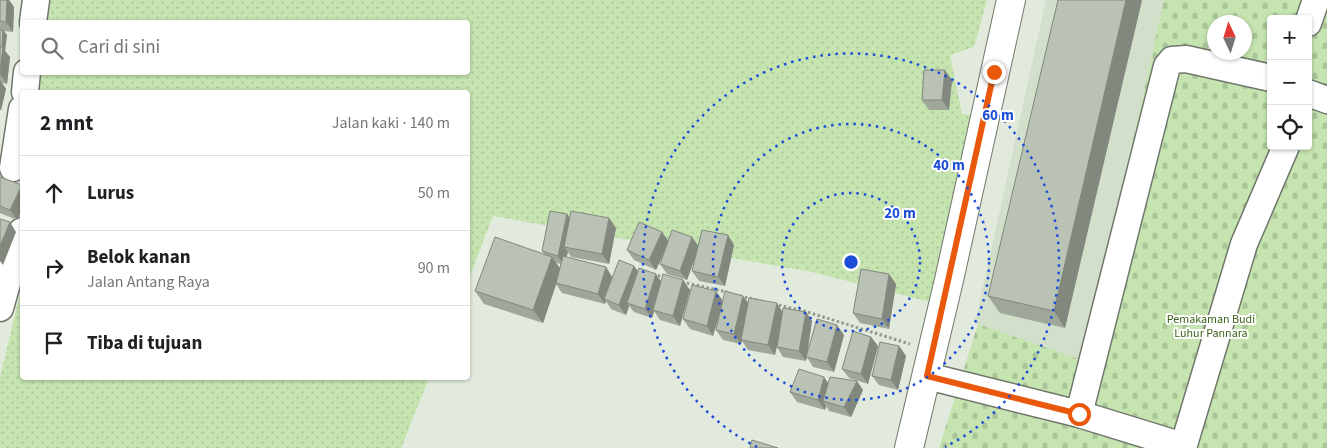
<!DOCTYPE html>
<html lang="id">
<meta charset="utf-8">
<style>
:root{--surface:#fff;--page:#f6f6f6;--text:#202124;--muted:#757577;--line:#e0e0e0}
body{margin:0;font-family:"Source Sans 3",sans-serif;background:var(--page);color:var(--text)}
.controls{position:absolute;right:15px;top:15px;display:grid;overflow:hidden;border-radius:5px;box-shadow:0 1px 4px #0004}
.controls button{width:45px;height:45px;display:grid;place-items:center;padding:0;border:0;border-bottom:1px solid var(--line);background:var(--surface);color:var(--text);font:25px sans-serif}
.compass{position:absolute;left:1207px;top:15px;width:45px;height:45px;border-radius:50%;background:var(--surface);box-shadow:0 1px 4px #0004;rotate:356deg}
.stop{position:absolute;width:15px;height:15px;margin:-11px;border:4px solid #ea580c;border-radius:50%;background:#fff}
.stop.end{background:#ea580c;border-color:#fff;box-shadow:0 1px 5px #0008}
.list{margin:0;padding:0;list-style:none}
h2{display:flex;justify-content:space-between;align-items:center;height:65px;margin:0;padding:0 20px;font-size:21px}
h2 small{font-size:16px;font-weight:400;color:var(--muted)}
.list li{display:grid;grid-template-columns:32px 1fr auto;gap:15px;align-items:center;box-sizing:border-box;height:75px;padding:0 20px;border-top:1px solid var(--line)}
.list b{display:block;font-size:19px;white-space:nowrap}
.list p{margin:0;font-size:16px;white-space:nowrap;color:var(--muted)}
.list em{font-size:16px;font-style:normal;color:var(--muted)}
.icon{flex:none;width:28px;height:28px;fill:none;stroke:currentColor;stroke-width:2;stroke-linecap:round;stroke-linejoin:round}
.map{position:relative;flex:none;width:1327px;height:448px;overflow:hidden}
.search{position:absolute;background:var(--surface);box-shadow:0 1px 4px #0004;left:20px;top:20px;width:450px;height:55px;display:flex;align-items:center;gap:12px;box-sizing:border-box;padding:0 18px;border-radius:5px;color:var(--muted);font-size:19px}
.panel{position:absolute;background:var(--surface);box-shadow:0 1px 4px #0004;left:20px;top:90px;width:450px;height:290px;border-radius:5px}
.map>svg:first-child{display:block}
.built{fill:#d2dfca}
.grass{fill:url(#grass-dots)}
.cemetery{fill:url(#cemetery-stones);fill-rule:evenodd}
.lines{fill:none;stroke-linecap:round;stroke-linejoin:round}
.minor-casing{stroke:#70776b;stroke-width:29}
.major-casing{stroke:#70776b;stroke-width:30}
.path{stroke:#939a90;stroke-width:3;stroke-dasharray:2.5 2.5;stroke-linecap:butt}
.minor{stroke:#fff;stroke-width:26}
.major{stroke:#fff;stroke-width:28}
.wall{fill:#9fa79b;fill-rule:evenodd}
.shaded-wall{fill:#82887e}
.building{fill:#b9c2b4;stroke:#82887e}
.route{stroke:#ea580c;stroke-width:6}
.ring{fill:none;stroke:#1d4ed8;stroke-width:2.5;stroke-dasharray:2.5 5}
.labels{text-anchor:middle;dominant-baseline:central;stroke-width:4;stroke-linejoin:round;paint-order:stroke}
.park-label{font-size:12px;fill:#3e641b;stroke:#fff}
.centre{fill:#1d4ed8;stroke:#fff;stroke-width:2.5}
.ring-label{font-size:15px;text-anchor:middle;font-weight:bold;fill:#1d4ed8;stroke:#fff;stroke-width:4;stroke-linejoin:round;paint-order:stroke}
</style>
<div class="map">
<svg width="1327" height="448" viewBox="0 0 1327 448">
<defs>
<pattern id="grass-dots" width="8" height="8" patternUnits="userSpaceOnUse" patternTransform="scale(1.25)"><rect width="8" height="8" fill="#c5e4b0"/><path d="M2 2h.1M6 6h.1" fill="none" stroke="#aac498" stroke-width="1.8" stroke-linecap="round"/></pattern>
<pattern id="cemetery-stones" width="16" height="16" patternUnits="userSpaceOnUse" patternTransform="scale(1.25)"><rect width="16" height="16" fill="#c5e4b0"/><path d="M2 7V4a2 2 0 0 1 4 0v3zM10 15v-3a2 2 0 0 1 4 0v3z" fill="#aac498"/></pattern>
</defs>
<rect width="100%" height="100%" fill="#e1eadc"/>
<path class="built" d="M 1046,0 L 1164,0 L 1084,362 L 975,323 Z"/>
<g class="grass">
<path d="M 44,0 L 987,0 L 974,47 L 950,55 L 962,114 L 971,115 L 930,302 L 812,272 L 493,216 L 468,281 L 468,92 L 36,92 L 38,72 L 468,72 L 468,22 L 42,22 Z"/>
<path d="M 22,286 L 22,378 L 429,378 L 401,448 L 0,448 L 0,377 Z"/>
</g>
<path class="cemetery" d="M 1164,0 L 1327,0 L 1327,448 L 939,448 L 978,324 L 1084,361 ZM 1271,19 L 1308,19 L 1308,146 L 1271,146 ZM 1214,22 L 1244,22 L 1244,52 L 1214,52 Z"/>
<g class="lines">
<defs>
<g id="minor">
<path d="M 33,22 L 36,0"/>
<path d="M 1308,23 L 1316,0"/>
<path d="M 25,92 L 27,72"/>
<path d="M 1308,93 L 1327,100"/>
<path d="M 13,168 L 22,109"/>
<path d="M 0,308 L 22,231"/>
<path d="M 927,376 L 1079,414 L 1183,446"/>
<path d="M 1079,414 L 1167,66 L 1172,60 L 1186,59 L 1271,78"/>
<path d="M 1183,448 L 1244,244 L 1286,146"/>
</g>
<path id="major" d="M 909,448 L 949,280 L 1011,0"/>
</defs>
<use href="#minor" class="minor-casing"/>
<use href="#major" class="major-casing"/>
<g class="path">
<path d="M 653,274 L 666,278"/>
<path d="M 682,282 L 727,292"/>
<path d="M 740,296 L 761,301"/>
<path d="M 774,304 L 804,311 L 910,344"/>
</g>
<use href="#minor" class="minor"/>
<use href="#major" class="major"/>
</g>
<g class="wall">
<path d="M 0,0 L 9,0 L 14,7 L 13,32 L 4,31 L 7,35 L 5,51 L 10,57 L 7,84 L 2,83 L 6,89 L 1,110 L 0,110 Z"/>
<path d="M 1058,0 L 1142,0 L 1065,328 L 1000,313 L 988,296 Z"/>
<path d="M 952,80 L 949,110 L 929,110 L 922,100 Z"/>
<path d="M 0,177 L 22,185 L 22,210 L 17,220 L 0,213 Z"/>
<path d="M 567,214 L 570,218 L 616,228 L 609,264 L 571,257 L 568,252 L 566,257 L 606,267 L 612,277 L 611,281 L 634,266 L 638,271 L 661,282 L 690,290 L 680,326 L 660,320 L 654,311 L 652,318 L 634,312 L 629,306 L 626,315 L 611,309 L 606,301 L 605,304 L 562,293 L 556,284 L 543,323 L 484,304 L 475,291 L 544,254 L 542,251 ZM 556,263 L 561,264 L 560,268 Z"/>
<path d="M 668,241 L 698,246 L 734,245 L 725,286 L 699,281 L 692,271 L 696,253 L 687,280 L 667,274 L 660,264 L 663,254 L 656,270 L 634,260 L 627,250 Z"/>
<path d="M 896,284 L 889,329 L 860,323 L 853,313 Z"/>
<path d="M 723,300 L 748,303 L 782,312 L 806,312 L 812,321 L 807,355 L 844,335 L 834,372 L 813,367 L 807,357 L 806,361 L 783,357 L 777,347 L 775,355 L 748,350 L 742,341 L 741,344 L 723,340 L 716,330 L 721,309 L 713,336 L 690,329 L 683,319 Z"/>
<path d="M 871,337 L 878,346 L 868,384 L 849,378 L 842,369 Z"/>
<path d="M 899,346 L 906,356 L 898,390 L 879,385 L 872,376 Z"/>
<path d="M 828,383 L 863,390 L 851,417 L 829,411 L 826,406 L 825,410 L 797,402 L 790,392 Z"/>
</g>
<g class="shaded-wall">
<path d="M 7,0 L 9,0 L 14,7 L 13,32 L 6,22 Z"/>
<path d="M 1126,0 L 1142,0 L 1065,328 L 1054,311 Z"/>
<path d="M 3,30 L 7,35 L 5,51 L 10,57 L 7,84 L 0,74 Z"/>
<path d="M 945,70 L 952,80 L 949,110 L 942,100 Z"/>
<path d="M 0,80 L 6,89 L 1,110 L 0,109 Z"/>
<path d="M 22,187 L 22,210 L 17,220 L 10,210 Z"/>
<path d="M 567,214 L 574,224 L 564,247 L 568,252 L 564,266 L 558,256 Z"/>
<path d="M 609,218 L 616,228 L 609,264 L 602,254 Z"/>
<path d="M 10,222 L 16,232 L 3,265 L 0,261 L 0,246 Z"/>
<path d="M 662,232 L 669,242 L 656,270 L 649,260 Z"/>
<path d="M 728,235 L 734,245 L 725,286 L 718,277 Z"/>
<path d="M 692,237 L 699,247 L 687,280 L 680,271 Z"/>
<path d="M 552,257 L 561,270 L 543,323 L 533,310 Z"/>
<path d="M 634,266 L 641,276 L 627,303 L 629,306 L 626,315 L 619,305 Z"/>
<path d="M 606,267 L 612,277 L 606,300 L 604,299 L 606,301 L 605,304 L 598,294 Z"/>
<path d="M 656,274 L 663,284 L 652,318 L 645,309 Z"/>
<path d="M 889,274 L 896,284 L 889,329 L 882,319 Z"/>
<path d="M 683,280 L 690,290 L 680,326 L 673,316 Z"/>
<path d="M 716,291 L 723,301 L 713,336 L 707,326 Z"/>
<path d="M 743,296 L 750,305 L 741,344 L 734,334 Z"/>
<path d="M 777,303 L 783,313 L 775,355 L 768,345 Z"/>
<path d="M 806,312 L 812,321 L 806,361 L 799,351 Z"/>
<path d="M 837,325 L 844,335 L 834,372 L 827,362 Z"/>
<path d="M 871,337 L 878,346 L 868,384 L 861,374 Z"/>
<path d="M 899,346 L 906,356 L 898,390 L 891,380 Z"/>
<path d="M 824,377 L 831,387 L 823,401 L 826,406 L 825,410 L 818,400 Z"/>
<path d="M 857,381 L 863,390 L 851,417 L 844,407 Z"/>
</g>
<g class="building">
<path d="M 0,0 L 7,0 L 6,22 L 0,21 Z"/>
<path d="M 1058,0 L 1126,0 L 1054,311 L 988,296 Z"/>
<path d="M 0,30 L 3,30 L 2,47 L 0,46 Z"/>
<path d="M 0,47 L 3,47 L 0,74 Z"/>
<path d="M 924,70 L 945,70 L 942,100 L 922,100 Z"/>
<path d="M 0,177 L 22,185 L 10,210 L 0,206 Z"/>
<path d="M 550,211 L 567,214 L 558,256 L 542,251 Z"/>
<path d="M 571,211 L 609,218 L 602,254 L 564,247 Z"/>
<path d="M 0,219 L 10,222 L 0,246 Z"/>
<path d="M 639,222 L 662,232 L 649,260 L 627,250 Z"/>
<path d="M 672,230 L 692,237 L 680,271 L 660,264 Z"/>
<path d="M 702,230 L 728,235 L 718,277 L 692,271 Z"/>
<path d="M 495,237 L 552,257 L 533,310 L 475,291 Z"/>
<path d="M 563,256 L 606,267 L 598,294 L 556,283 Z"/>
<path d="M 619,260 L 634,266 L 619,305 L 604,299 Z"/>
<path d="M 639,268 L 656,274 L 645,309 L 627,303 Z"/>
<path d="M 861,269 L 889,274 L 882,319 L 853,313 Z"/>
<path d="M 663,274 L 683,280 L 673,316 L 653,310 Z"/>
<path d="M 692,285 L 716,291 L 707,326 L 683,319 Z"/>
<path d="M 725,291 L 743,296 L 734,334 L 716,330 Z"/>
<path d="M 749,298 L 777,303 L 768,345 L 741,340 Z"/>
<path d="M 783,308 L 806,312 L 799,351 L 777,347 Z"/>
<path d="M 817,319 L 837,325 L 827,362 L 806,357 Z"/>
<path d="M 853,331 L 871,337 L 861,374 L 842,369 Z"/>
<path d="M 880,342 L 899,346 L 891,380 L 872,376 Z"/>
<path d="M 799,369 L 824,377 L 818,400 L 790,392 Z"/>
<path d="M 830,377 L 857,381 L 844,407 L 823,401 Z"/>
<path d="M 752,440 L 778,448 L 750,448 Z"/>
</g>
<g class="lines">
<path class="route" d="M 994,72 L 927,376 L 1079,414"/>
</g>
<g class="ring">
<circle cx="851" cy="262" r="69"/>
<circle cx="851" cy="262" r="138"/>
<path d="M757 447A208 208 0 1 1 945 447"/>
</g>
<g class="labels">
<g class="park-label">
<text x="1211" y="319">Pemakaman Budi<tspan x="1211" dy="14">Luhur Pannara</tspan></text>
</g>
</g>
<circle cx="851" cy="262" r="8" class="centre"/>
<g class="ring-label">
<text x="998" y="120">60 m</text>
<text x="949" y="170">40 m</text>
<text x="900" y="218">20 m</text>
</g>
</svg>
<div class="controls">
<button>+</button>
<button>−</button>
<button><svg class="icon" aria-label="locate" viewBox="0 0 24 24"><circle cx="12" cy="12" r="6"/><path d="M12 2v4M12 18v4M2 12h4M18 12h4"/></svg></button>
</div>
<svg class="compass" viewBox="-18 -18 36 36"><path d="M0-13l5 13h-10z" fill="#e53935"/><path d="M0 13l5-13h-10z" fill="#757577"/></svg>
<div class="stop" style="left:1079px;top:414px"></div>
<div class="stop end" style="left:994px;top:72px"></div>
<div class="search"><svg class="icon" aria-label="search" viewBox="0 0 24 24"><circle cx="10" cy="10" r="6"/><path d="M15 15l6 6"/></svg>Cari di sini</div>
<section class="panel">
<h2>2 mnt<small>Jalan kaki · 140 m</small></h2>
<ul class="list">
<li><svg class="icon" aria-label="ahead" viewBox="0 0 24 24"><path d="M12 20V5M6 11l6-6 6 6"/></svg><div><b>Lurus</b></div><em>50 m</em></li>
<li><svg class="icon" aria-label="right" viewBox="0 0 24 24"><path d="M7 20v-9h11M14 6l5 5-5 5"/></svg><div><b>Belok kanan</b><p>Jalan Antang Raya</p></div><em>90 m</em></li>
<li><svg class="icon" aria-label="arrive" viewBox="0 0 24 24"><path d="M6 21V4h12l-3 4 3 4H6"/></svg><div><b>Tiba di tujuan</b></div></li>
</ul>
</section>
</div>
